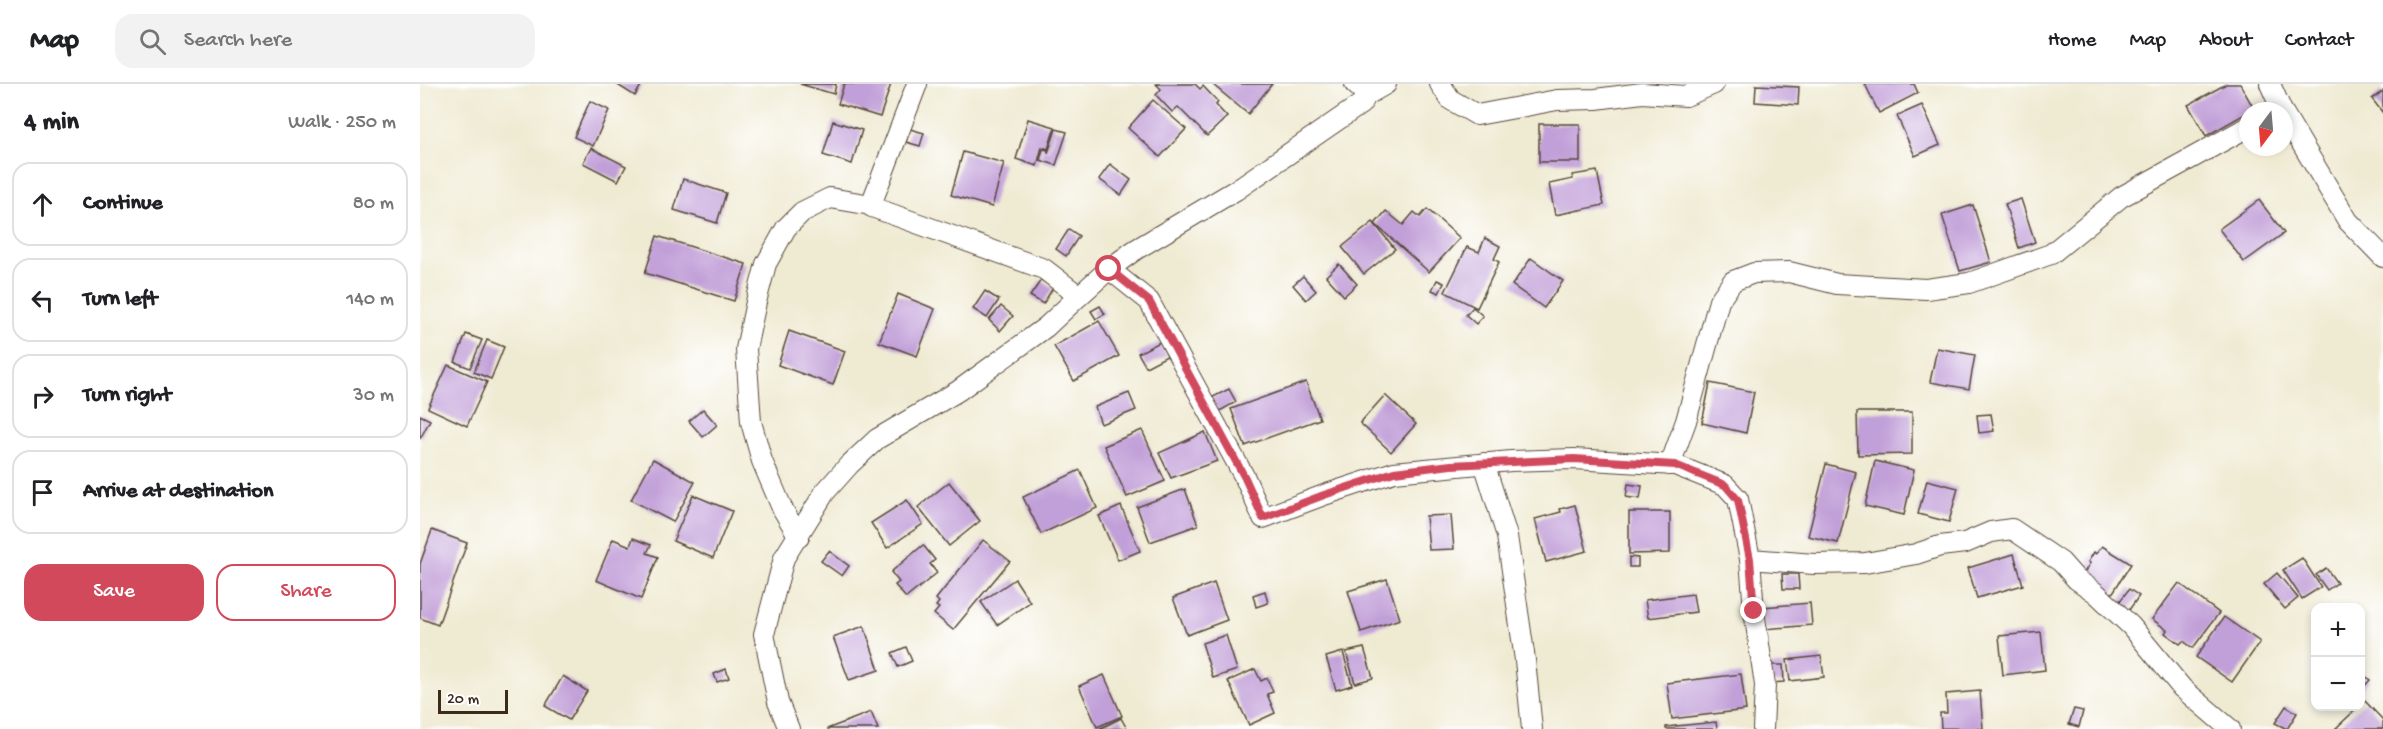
<!DOCTYPE html>
<meta charset="utf-8">
<style>
:root{--surface:#fff;--page:#f2f2f2;--text:#202124;--muted:#757577;--line:#e0e0e0;--accent:#d1495b}
body{margin:0;font-family:"Gochi Hand",sans-serif;background:var(--page);color:var(--text)}
.controls{position:absolute;right:18px;bottom:18px;display:grid;overflow:hidden;border-radius:12px;box-shadow:0 3px 9px #0003}
.controls button{width:54px;height:54px;display:grid;place-items:center;padding:0;border:0;border-bottom:2px solid var(--line);background:var(--surface);color:var(--text);font:30px sans-serif}
.compass{position:absolute;left:1819px;top:18px;width:54px;height:54px;border-radius:50%;background:var(--surface);box-shadow:0 3px 9px #0003;rotate:196deg}
.scale{position:absolute;left:18px;bottom:15px;width:70px;box-sizing:border-box;padding-left:6px;border:3px solid #3b2a1e;border-top:0;font-size:16px;line-height:21px;white-space:nowrap;color:#3b2a1e;-webkit-text-stroke:4px #fff;paint-order:stroke}
.stop{position:absolute;width:18px;height:18px;margin:-14px;border:4px solid #d1495b;border-radius:50%;background:#fff}
.stop.end{background:#d1495b;border-color:#fff;box-shadow:0 2px 6px #0008}
.list{margin:0;padding:0;list-style:none}
h2{display:flex;justify-content:space-between;align-items:center;height:78px;margin:0;padding:0 24px;font-size:26px}
h2 small{font-size:20px;font-weight:400;color:var(--muted)}
.list li{display:grid;grid-template-columns:39px 1fr auto;gap:18px;align-items:center;box-sizing:border-box;height:84px;margin:0 12px 12px;padding:0 12px;border:2px solid var(--line);border-radius:18px}
.list b{display:block;font-size:22px;white-space:nowrap}
.list em{font-size:20px;font-style:normal;color:var(--muted)}
.actions{display:flex;gap:12px;padding:18px 24px}
.actions a{flex:1;padding:14px 0;border:2px solid var(--accent);border-radius:18px;text-align:center;font-size:21px;color:var(--accent)}
.actions .main{background:var(--accent);color:#fff}
.icon{flex:none;width:33px;height:33px;fill:none;stroke:currentColor;stroke-width:2;stroke-linecap:round;stroke-linejoin:round}
.map{position:relative;flex:none;width:1963px;height:645px;overflow:hidden}
header{display:flex;align-items:center;gap:36px;box-sizing:border-box;height:84px;padding:0 30px;background:var(--surface);border-bottom:2px solid var(--line)}
header strong{font-size:28px}
nav{display:flex;gap:33px;margin-inline-start:auto;font-size:21px}
.search{width:420px;height:54px;background:var(--page);display:flex;align-items:center;gap:15px;box-sizing:border-box;padding:0 21px;border-radius:18px;color:var(--muted);font-size:22px}
main{display:flex}
aside{flex:1;background:var(--surface)}
.map>svg:first-child{display:block}
.building{fill:#c19fd8}
.lines{fill:none;stroke-linecap:round;stroke-linejoin:round}
.minor-casing{stroke:#564739;stroke-width:22}
.minor{stroke:#fff;stroke-width:20}
.route{stroke:#d1495b;stroke-width:8}
</style>
<header>
<strong>Map</strong>
<div class="search"><svg class="icon" aria-label="search" viewBox="0 0 24 24"><circle cx="10" cy="10" r="6"/><path d="M15 15l6 6"/></svg>Search here</div>
<nav><a>Home</a><a>Map</a><a>About</a><a>Contact</a></nav>
</header>
<main>
<aside>
<h2>4 min<small>Walk · 250 m</small></h2>
<ul class="list">
<li><svg class="icon" aria-label="ahead" viewBox="0 0 24 24"><path d="M12 20V5M6 11l6-6 6 6"/></svg><div><b>Continue</b></div><em>80 m</em></li>
<li><svg class="icon" aria-label="left" viewBox="0 0 24 24"><path d="M17 20v-9H6M10 6l-5 5 5 5"/></svg><div><b>Turn left</b></div><em>140 m</em></li>
<li><svg class="icon" aria-label="right" viewBox="0 0 24 24"><path d="M7 20v-9h11M14 6l5 5-5 5"/></svg><div><b>Turn right</b></div><em>30 m</em></li>
<li><svg class="icon" aria-label="arrive" viewBox="0 0 24 24"><path d="M6 21V4h12l-3 4 3 4H6"/></svg><div><b>Arrive at destination</b></div></li>
</ul>
<div class="actions"><a class="main">Save</a><a>Share</a></div>
</aside>
<div class="map">
<svg width="1963" height="645" viewBox="0 0 1963 645">
<rect width="100%" height="100%" fill="#fff"/>
<filter id="ink" filterUnits="userSpaceOnUse"><feTurbulence type="fractalNoise" baseFrequency=".0167" numOctaves="2"/><feDisplacementMap in="SourceGraphic" scale="12" xChannelSelector="R" yChannelSelector="G"/><feConvolveMatrix kernelMatrix="1 2 1 2 8 2 1 2 1" color-interpolation-filters="sRGB"/></filter>
<filter id="wash" filterUnits="userSpaceOnUse"><feTurbulence type="fractalNoise" baseFrequency=".008" numOctaves="4" result="noise"/><feDisplacementMap in="SourceGraphic" scale="24" xChannelSelector="R" yChannelSelector="G"/><feGaussianBlur stdDeviation="1.35" result="paint"/><feColorMatrix in="noise" values="0 0 0 0 0 0 0 0 0 0 0 0 0 0 0 0 0 1.4 0 .05"/><feComposite in="paint" operator="in"/></filter>
<g filter="url(#wash)">
<rect width="100%" height="100%" fill="#efead2"/>
<g id="blocks">
<g class="building">
<path d="M 196,0 L 222,0 L 215,12 Z"/>
<path d="M 380,0 L 416,0 L 414,10 Z"/>
<path d="M 424,0 L 471,0 L 460,33 L 418,20 Z"/>
<path d="M 736,0 L 775,0 L 780,5 L 783,2 L 798,18 L 796,21 L 807,33 L 787,52 L 758,23 L 752,28 L 736,11 L 741,5 Z"/>
<path d="M 792,0 L 852,0 L 828,30 Z"/>
<path d="M 1445,0 L 1494,0 L 1498,9 L 1459,29 Z"/>
<path d="M 1806,0 L 1820,0 L 1834,25 L 1786,52 L 1768,21 Z"/>
<path d="M 1336,1 L 1379,3 L 1378,21 L 1335,18 Z"/>
<path d="M 1963,7 L 1963,29 L 1952,15 Z"/>
<path d="M 733,16 L 766,45 L 740,73 L 708,44 Z"/>
<path d="M 170,17 L 189,26 L 173,62 L 154,53 Z"/>
<path d="M 1502,21 L 1520,61 L 1495,72 L 1477,32 Z"/>
<path d="M 608,35 L 635,43 L 628,65 L 622,63 L 617,82 L 596,75 Z"/>
<path d="M 413,37 L 442,46 L 432,80 L 403,71 Z"/>
<rect x="1119" y="40" width="41" height="38"/>
<path d="M 490,45 L 504,49 L 500,62 L 486,58 Z"/>
<path d="M 636,45 L 647,48 L 636,81 L 620,76 L 623,65 L 628,66 L 628,69 Z"/>
<path d="M 171,64 L 206,82 L 198,97 L 163,79 Z"/>
<path d="M 543,68 L 584,79 L 572,123 L 531,111 Z"/>
<path d="M 690,80 L 711,96 L 701,111 L 679,95 Z"/>
<path d="M 1177,87 L 1184,121 L 1135,131 L 1129,100 L 1153,95 L 1152,91 Z"/>
<path d="M 263,95 L 306,109 L 297,139 L 254,126 Z"/>
<path d="M 1601,115 L 1615,158 L 1599,164 L 1585,120 Z"/>
<path d="M 1839,116 L 1864,149 L 1824,178 L 1799,145 Z"/>
<path d="M 1553,121 L 1571,178 L 1540,187 L 1522,131 Z"/>
<path d="M 1007,125 L 1040,154 L 1009,188 L 955,140 L 966,127 L 983,141 L 994,128 L 1000,133 Z"/>
<path d="M 953,138 L 975,165 L 944,190 L 922,163 Z"/>
<path d="M 649,145 L 659,152 L 646,172 L 636,165 Z"/>
<path d="M 237,152 L 326,180 L 314,217 L 225,189 Z"/>
<path d="M 1065,154 L 1080,162 L 1074,175 L 1079,178 L 1057,224 L 1025,208 L 1047,163 L 1059,168 Z"/>
<path d="M 1111,174 L 1143,197 L 1124,224 L 1092,201 Z"/>
<path d="M 919,180 L 937,200 L 924,212 L 906,192 Z"/>
<path d="M 883,192 L 896,207 L 886,216 L 873,201 Z"/>
<path d="M 621,196 L 633,204 L 623,220 L 610,212 Z"/>
<path d="M 1017,196 L 1024,199 L 1019,209 L 1012,206 Z"/>
<path d="M 565,207 L 579,216 L 567,234 L 553,225 Z"/>
<path d="M 478,210 L 515,225 L 497,272 L 459,258 Z"/>
<path d="M 581,222 L 593,232 L 580,247 L 569,236 Z"/>
<path d="M 680,222 L 685,230 L 676,235 L 671,227 Z"/>
<path d="M 1053,223 L 1063,232 L 1056,240 L 1046,231 Z"/>
<path d="M 679,237 L 699,272 L 654,297 L 634,262 Z"/>
<path d="M 369,247 L 425,267 L 413,301 L 358,281 Z"/>
<path d="M 46,250 L 62,256 L 50,284 L 35,278 Z"/>
<path d="M 67,256 L 84,263 L 71,295 L 54,288 Z"/>
<path d="M 740,258 L 747,272 L 726,283 L 718,269 Z"/>
<path d="M 1517,264 L 1555,271 L 1549,305 L 1510,298 Z"/>
<path d="M 28,281 L 67,298 L 47,342 L 8,324 Z"/>
<path d="M 886,298 L 900,335 L 825,362 L 811,325 Z"/>
<path d="M 1290,299 L 1334,308 L 1326,349 L 1282,339 Z"/>
<path d="M 809,305 L 816,318 L 798,328 L 791,314 Z"/>
<path d="M 709,309 L 716,326 L 681,340 L 675,323 Z"/>
<path d="M 965,311 L 996,340 L 971,368 L 940,339 Z"/>
<path d="M 283,325 L 297,341 L 283,353 L 269,337 Z"/>
<path d="M 1437,328 L 1492,328 L 1492,370 L 1438,371 Z"/>
<path d="M 1571,330 L 1574,347 L 1559,349 L 1557,331 Z"/>
<path d="M 0,331 L 10,336 L 0,355 Z"/>
<path d="M 722,346 L 745,397 L 707,413 L 684,362 Z"/>
<path d="M 785,348 L 797,377 L 751,394 L 739,369 Z"/>
<path d="M 233,375 L 275,398 L 253,438 L 211,416 Z"/>
<path d="M 1455,377 L 1494,386 L 1484,431 L 1445,422 Z"/>
<path d="M 1406,380 L 1436,388 L 1418,459 L 1388,452 Z"/>
<path d="M 660,386 L 677,424 L 621,450 L 603,413 Z"/>
<path d="M 1507,396 L 1538,404 L 1529,438 L 1498,430 Z"/>
<path d="M 529,398 L 560,437 L 529,462 L 498,423 Z"/>
<path d="M 1208,400 L 1222,402 L 1220,415 L 1206,413 Z"/>
<path d="M 765,405 L 778,441 L 730,458 L 717,423 Z"/>
<path d="M 273,411 L 312,427 L 293,474 L 253,457 Z"/>
<path d="M 487,416 L 503,440 L 467,464 L 451,439 Z"/>
<path d="M 1155,421 L 1167,467 L 1126,478 L 1115,435 L 1141,428 L 1140,425 Z"/>
<path d="M 701,422 L 720,467 L 698,476 L 679,432 Z"/>
<path d="M 1209,428 L 1250,428 L 1250,469 L 1209,470 Z"/>
<path d="M 1031,431 L 1034,465 L 1009,466 L 1006,432 Z"/>
<path d="M 12,446 L 47,459 L 18,541 L 0,534 L 0,480 Z"/>
<path d="M 213,454 L 231,461 L 227,469 L 238,473 L 221,515 L 176,496 L 193,455 L 210,462 Z"/>
<path d="M 563,456 L 590,477 L 533,546 L 514,530 L 519,524 L 516,522 L 519,518 L 516,515 Z"/>
<path d="M 503,461 L 515,476 L 510,480 L 517,489 L 486,514 L 475,501 L 479,498 L 471,488 Z"/>
<path d="M 1682,462 L 1711,480 L 1692,510 L 1662,492 L 1670,479 L 1668,478 L 1674,468 L 1676,470 Z"/>
<path d="M 409,467 L 429,482 L 422,492 L 401,477 Z"/>
<path d="M 1594,470 L 1603,501 L 1557,514 L 1548,484 Z"/>
<path d="M 1209,473 L 1218,474 L 1218,483 L 1209,483 Z"/>
<path d="M 1882,474 L 1901,503 L 1882,515 L 1863,486 Z"/>
<path d="M 1906,484 L 1917,499 L 1907,506 L 1896,491 Z"/>
<path d="M 1857,489 L 1878,514 L 1865,525 L 1844,500 Z"/>
<path d="M 1362,490 L 1378,490 L 1379,505 L 1363,505 Z"/>
<path d="M 595,495 L 610,518 L 577,541 L 561,518 Z"/>
<path d="M 967,495 L 980,535 L 941,548 L 928,507 Z"/>
<path d="M 794,499 L 807,536 L 767,551 L 753,514 Z"/>
<path d="M 1759,499 L 1799,529 L 1773,564 L 1763,557 L 1760,560 L 1745,549 L 1747,546 L 1732,535 Z"/>
<path d="M 1709,505 L 1719,512 L 1709,526 L 1699,518 Z"/>
<path d="M 845,507 L 848,519 L 836,523 L 833,511 Z"/>
<path d="M 1273,510 L 1276,528 L 1228,534 L 1225,516 Z"/>
<path d="M 1390,519 L 1392,541 L 1344,545 L 1342,523 Z"/>
<path d="M 1804,533 L 1840,558 L 1812,598 L 1776,573 Z"/>
<path d="M 444,542 L 459,586 L 429,596 L 413,553 Z"/>
<path d="M 1621,548 L 1625,586 L 1583,591 L 1579,552 Z"/>
<path d="M 806,551 L 817,586 L 793,594 L 782,559 Z"/>
<path d="M 486,563 L 492,577 L 478,583 L 472,569 Z"/>
<path d="M 944,564 L 953,594 L 935,599 L 926,568 Z"/>
<path d="M 923,568 L 932,601 L 916,606 L 906,573 Z"/>
<path d="M 1401,572 L 1404,593 L 1370,597 L 1367,576 Z"/>
<path d="M 1350,581 L 1363,581 L 1364,598 L 1351,599 Z"/>
<path d="M 306,585 L 309,594 L 297,598 L 294,590 Z"/>
<path d="M 835,585 L 841,597 L 847,594 L 853,608 L 847,610 L 855,629 L 829,641 L 808,597 Z"/>
<path d="M 1940,587 L 1950,596 L 1940,607 Z"/>
<path d="M 1321,590 L 1326,626 L 1252,635 L 1247,599 Z"/>
<path d="M 684,591 L 702,632 L 677,643 L 659,602 Z"/>
<path d="M 143,592 L 167,607 L 149,636 L 125,622 Z"/>
<path d="M 1560,607 L 1563,645 L 1521,644 L 1520,629 L 1527,629 L 1526,610 Z"/>
<path d="M 1945,617 L 1963,636 L 1963,645 L 1915,645 Z"/>
<path d="M 1866,622 L 1877,629 L 1867,645 L 1855,639 Z"/>
<path d="M 1654,625 L 1663,627 L 1659,643 L 1649,640 Z"/>
<path d="M 451,628 L 458,645 L 407,645 Z"/>
<path d="M 701,634 L 707,645 L 679,645 Z"/>
<path d="M 1296,638 L 1297,645 L 1246,645 L 1246,643 Z"/>
</g>
</g>
</g>
<g filter="url(#ink)">
<use href="#blocks" fill-opacity="0" stroke="#564739" stroke-width="1.5"/>
<g class="lines">
<defs>
<g id="minor">
<path d="M 1020,0 L 1031,16 L 1057,31 L 1137,16 L 1176,15 L 1222,9 L 1266,12 L 1294,0"/>
<path d="M 1850,0 L 1862,27"/>
<path d="M 945,12 L 966,0"/>
<path d="M 1864,30 L 1928,137 L 1963,173"/>
<path d="M 689,185 L 729,217 L 825,394 L 843,434 L 904,411 L 974,388 L 1091,377 L 1154,375 L 1255,381 L 1305,401 L 1318,415 L 1330,475 L 1394,480 L 1445,479 L 1496,470 L 1520,462 L 1545,459 L 1571,448 L 1592,445 L 1641,478 L 1656,495 L 1676,509 L 1711,542 L 1762,604 L 1810,645"/>
<path d="M 659,212 L 689,185 L 715,166 L 816,106 L 941,20 L 944,16 L 944,8 L 935,0"/>
<path d="M 1064,379 L 1087,452 L 1105,576 L 1112,645"/>
<path d="M 1250,381 L 1266,337 L 1299,217 L 1313,197 L 1334,189 L 1369,188 L 1417,200 L 1506,205 L 1549,199 L 1631,170 L 1701,113 L 1828,43"/>
<path d="M 379,453 L 362,424 L 342,377 L 331,338 L 326,265 L 336,218 L 346,180 L 366,144 L 382,128 L 410,114 L 451,121"/>
<path d="M 1330,475 L 1334,527 L 1345,601 L 1343,645"/>
<path d="M 369,645 L 358,618 L 344,550 L 364,474 L 405,408 L 429,381 L 457,355 L 538,307 L 626,243 L 659,212 L 624,185 L 452,123 L 452,118 L 497,0"/>
</g>
</defs>
<use href="#minor" class="minor-casing"/>
<use href="#minor" class="minor"/>
</g>
</g>
<g class="lines" filter="url(#ink)">
<path class="route" d="M 689,185 L 729,217 L 825,394 L 843,434 L 904,411 L 974,388 L 1031,381 L 1154,375 L 1255,381 L 1305,401 L 1318,416 L 1330,475 L 1334,527"/>
</g>
</svg>
<div class="controls">
<button>+</button>
<button>−</button>
</div>
<svg class="compass" viewBox="-18 -18 36 36"><path d="M0-13l5 13h-10z" fill="#e53935"/><path d="M0 13l5-13h-10z" fill="#757577"/></svg>
<div class="scale">20 m</div>
<div class="stop" style="left:689px;top:185px"></div>
<div class="stop end" style="left:1334px;top:527px"></div>
</div>
</main>
